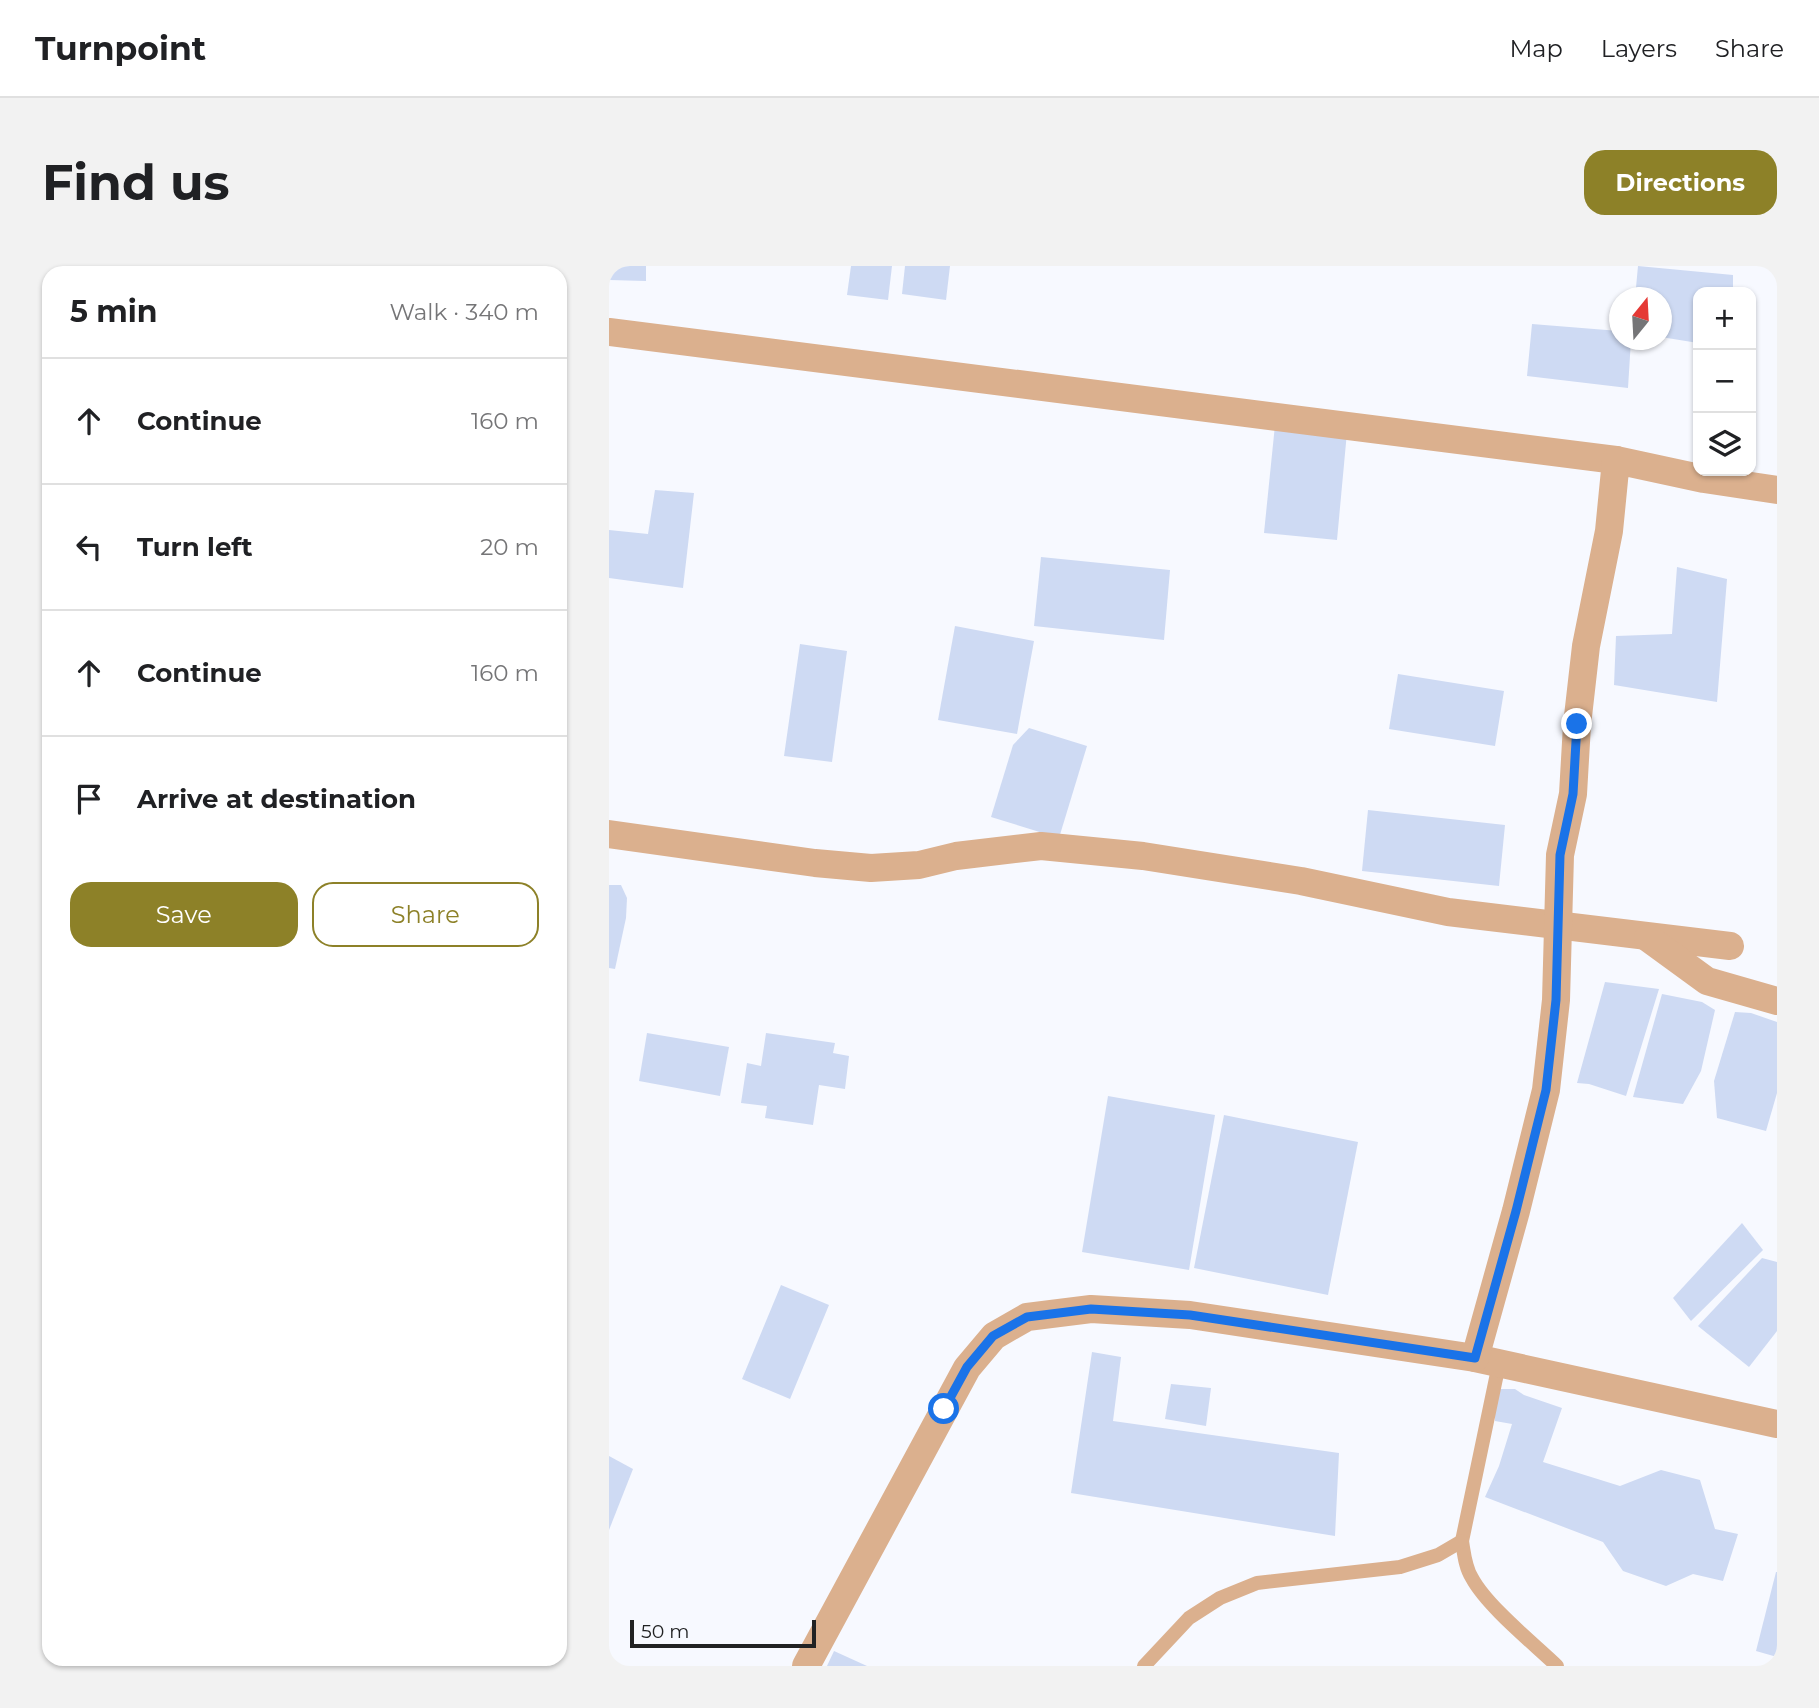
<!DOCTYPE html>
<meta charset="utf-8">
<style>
:root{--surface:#fff;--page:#f2f2f2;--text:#202124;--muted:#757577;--line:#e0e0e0;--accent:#8d8128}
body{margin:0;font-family:Montserrat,sans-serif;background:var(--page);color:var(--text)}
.controls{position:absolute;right:21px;top:21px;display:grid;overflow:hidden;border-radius:14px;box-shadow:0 2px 5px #0004}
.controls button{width:63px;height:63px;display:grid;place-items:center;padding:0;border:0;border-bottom:2px solid var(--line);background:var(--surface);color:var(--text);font:35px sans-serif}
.compass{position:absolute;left:1000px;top:21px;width:63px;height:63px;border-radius:50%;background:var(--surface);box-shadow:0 2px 5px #0004;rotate:18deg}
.scale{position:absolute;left:21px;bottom:18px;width:186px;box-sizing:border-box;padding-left:7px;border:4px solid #212223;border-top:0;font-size:19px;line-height:24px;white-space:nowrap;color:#212223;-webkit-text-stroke:5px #f7f9ff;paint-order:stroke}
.stop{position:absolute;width:21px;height:21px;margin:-16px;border:5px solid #1a73e8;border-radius:50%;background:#fff}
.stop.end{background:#1a73e8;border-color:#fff;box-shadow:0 2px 7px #0008}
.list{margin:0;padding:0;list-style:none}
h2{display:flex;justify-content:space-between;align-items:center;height:91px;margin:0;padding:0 28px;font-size:30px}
h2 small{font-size:23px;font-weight:400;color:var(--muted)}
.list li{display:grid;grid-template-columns:46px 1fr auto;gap:21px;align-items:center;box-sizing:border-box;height:126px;padding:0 28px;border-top:2px solid var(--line)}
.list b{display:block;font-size:26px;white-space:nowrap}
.list em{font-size:23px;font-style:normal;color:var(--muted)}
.actions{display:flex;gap:14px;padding:21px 28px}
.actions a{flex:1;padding:16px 0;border:2px solid var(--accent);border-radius:21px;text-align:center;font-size:24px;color:var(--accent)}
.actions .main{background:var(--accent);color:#fff}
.icon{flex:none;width:38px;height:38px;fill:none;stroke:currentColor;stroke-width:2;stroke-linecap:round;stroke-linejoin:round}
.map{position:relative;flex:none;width:1168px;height:1400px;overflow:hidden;border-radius:21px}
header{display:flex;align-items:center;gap:42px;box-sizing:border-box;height:98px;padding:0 35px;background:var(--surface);border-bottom:2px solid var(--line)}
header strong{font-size:33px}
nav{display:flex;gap:38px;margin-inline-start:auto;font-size:24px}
.intro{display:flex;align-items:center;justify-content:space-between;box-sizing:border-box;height:168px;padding:0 42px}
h1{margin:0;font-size:49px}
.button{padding:18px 32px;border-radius:21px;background:var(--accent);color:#fff;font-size:24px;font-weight:700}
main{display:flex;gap:42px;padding:0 42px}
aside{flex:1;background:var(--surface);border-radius:21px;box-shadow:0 2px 5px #0004}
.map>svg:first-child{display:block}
.building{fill:#cedaf3}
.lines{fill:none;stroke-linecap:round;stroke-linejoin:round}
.lane{stroke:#dbb08e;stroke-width:14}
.street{stroke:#dbb08e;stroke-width:28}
.route{stroke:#1a73e8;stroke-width:9}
</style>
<header>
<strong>Turnpoint</strong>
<nav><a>Map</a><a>Layers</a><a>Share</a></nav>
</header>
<div class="intro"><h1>Find us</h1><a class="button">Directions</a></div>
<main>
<aside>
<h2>5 min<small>Walk · 340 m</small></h2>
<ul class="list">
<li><svg class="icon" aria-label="ahead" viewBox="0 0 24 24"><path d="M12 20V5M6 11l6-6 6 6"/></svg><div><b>Continue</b></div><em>160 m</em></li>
<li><svg class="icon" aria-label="left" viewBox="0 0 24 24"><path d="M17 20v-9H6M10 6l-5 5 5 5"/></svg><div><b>Turn left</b></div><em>20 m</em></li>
<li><svg class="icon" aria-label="ahead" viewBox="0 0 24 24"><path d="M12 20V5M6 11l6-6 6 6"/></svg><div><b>Continue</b></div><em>160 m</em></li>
<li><svg class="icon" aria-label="arrive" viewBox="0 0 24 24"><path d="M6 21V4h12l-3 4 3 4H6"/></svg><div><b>Arrive at destination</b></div></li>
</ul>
<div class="actions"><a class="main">Save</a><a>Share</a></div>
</aside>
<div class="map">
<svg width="1168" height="1400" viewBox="0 0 1168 1400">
<rect width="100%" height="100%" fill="#f7f9ff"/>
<g class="building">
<path d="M 0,0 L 37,0 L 37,15 L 0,14 Z"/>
<path d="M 242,0 L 283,0 L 279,34 L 238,29 Z"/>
<path d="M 296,0 L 341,0 L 337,34 L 293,28 Z"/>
<path d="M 1029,0 L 1124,9 L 1124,26 L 1089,26 L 1089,77 L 1052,71 L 1052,32 L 1026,32 Z"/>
<path d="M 923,58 L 1010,65 L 1010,74 L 1022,74 L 1019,122 L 918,110 Z"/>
<path d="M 666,159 L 738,166 L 728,274 L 655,267 Z"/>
<path d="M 46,224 L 85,227 L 74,322 L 0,312 L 0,264 L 39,268 Z"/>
<path d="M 432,291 L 561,304 L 555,374 L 425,360 Z"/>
<path d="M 1068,301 L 1118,313 L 1108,436 L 1005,419 L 1007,370 L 1063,368 Z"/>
<path d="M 346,360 L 425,375 L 408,468 L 329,454 Z"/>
<path d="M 191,378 L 238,385 L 223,496 L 175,490 Z"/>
<path d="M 789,408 L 895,425 L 886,480 L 780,463 Z"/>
<path d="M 420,462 L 478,480 L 450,572 L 382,551 L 404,479 Z"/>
<path d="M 759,544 L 896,559 L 890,620 L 753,605 Z"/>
<path d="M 0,619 L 12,619 L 18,632 L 17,652 L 6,703 L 0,702 Z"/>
<path d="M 996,716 L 1050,723 L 1017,830 L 980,818 L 968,817 Z"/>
<path d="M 1053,728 L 1093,736 L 1106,744 L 1092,805 L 1074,838 L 1024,831 Z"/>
<path d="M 1126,746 L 1142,747 L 1168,756 L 1168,827 L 1157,865 L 1108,852 L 1105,815 Z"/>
<path d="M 38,767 L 120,781 L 111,830 L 30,815 Z"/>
<path d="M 157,767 L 226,777 L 224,787 L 240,790 L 236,823 L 210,819 L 204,859 L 156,852 L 158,840 L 132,837 L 138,797 L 152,800 Z"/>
<path d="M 499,830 L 606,849 L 580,1004 L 473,986 Z"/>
<path d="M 615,849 L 749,876 L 719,1029 L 585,1002 Z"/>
<path d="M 1133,957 L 1154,984 L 1082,1055 L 1064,1032 Z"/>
<path d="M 1153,992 L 1168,996 L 1168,1065 L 1140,1101 L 1089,1060 Z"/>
<path d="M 172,1019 L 220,1039 L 181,1133 L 133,1113 Z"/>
<path d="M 483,1086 L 512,1091 L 504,1155 L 730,1187 L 726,1270 L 462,1227 Z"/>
<path d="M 562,1118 L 602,1122 L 597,1160 L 556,1153 Z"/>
<path d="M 886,1123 L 906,1123 L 915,1129 L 953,1142 L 934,1196 L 1011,1220 L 1052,1204 L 1091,1214 L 1106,1263 L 1129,1268 L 1114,1315 L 1084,1308 L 1057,1320 L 1014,1305 L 994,1276 L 876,1231 L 890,1200 L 903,1158 L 886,1155 Z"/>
<path d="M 0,1190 L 24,1203 L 0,1264 Z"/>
<path d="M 1167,1306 L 1168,1306 L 1168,1391 L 1147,1385 Z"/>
<path d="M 225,1385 L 258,1400 L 218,1400 Z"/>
</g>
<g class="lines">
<g class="lane">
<path d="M 890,1098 L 853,1275 C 855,1287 856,1301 863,1312 C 878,1340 924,1377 948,1400"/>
<path d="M 535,1400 L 580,1352 L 611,1332 L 648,1317 L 791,1301 L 829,1289 L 853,1275"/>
</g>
<g class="street">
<path d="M 0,66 L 1007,194"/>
<path d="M 0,568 L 206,597 L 262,602 L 310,599 L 347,590 L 432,580 L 534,590 L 692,615 L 839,646 L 1121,680"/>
<path d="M 1039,672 L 1098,715 L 1168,735"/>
<path d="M 866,1092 L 1168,1158"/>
<path d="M 197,1400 L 358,1102 L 385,1070 L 418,1051 L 482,1043 L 581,1049 L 866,1092 L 907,945 L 937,824 L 947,734 L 951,589 L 964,528 L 968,459 L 977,380 L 1000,265 L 1007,194 L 1095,213 L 1168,224"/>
</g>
</g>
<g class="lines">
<path class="route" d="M 335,1143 L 358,1101 L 384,1070 L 418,1051 L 482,1043 L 581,1049 L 866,1092 L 907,945 L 937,824 L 947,734 L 951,589 L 964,528 L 968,458"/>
</g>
</svg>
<div class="controls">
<button>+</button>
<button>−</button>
<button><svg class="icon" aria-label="layers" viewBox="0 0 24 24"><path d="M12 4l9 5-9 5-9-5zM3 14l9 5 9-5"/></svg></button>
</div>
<svg class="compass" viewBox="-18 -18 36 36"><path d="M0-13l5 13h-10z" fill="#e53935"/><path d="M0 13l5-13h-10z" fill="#757577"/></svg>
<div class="scale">50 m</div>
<div class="stop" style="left:335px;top:1143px"></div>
<div class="stop end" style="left:968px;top:458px"></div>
</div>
</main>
